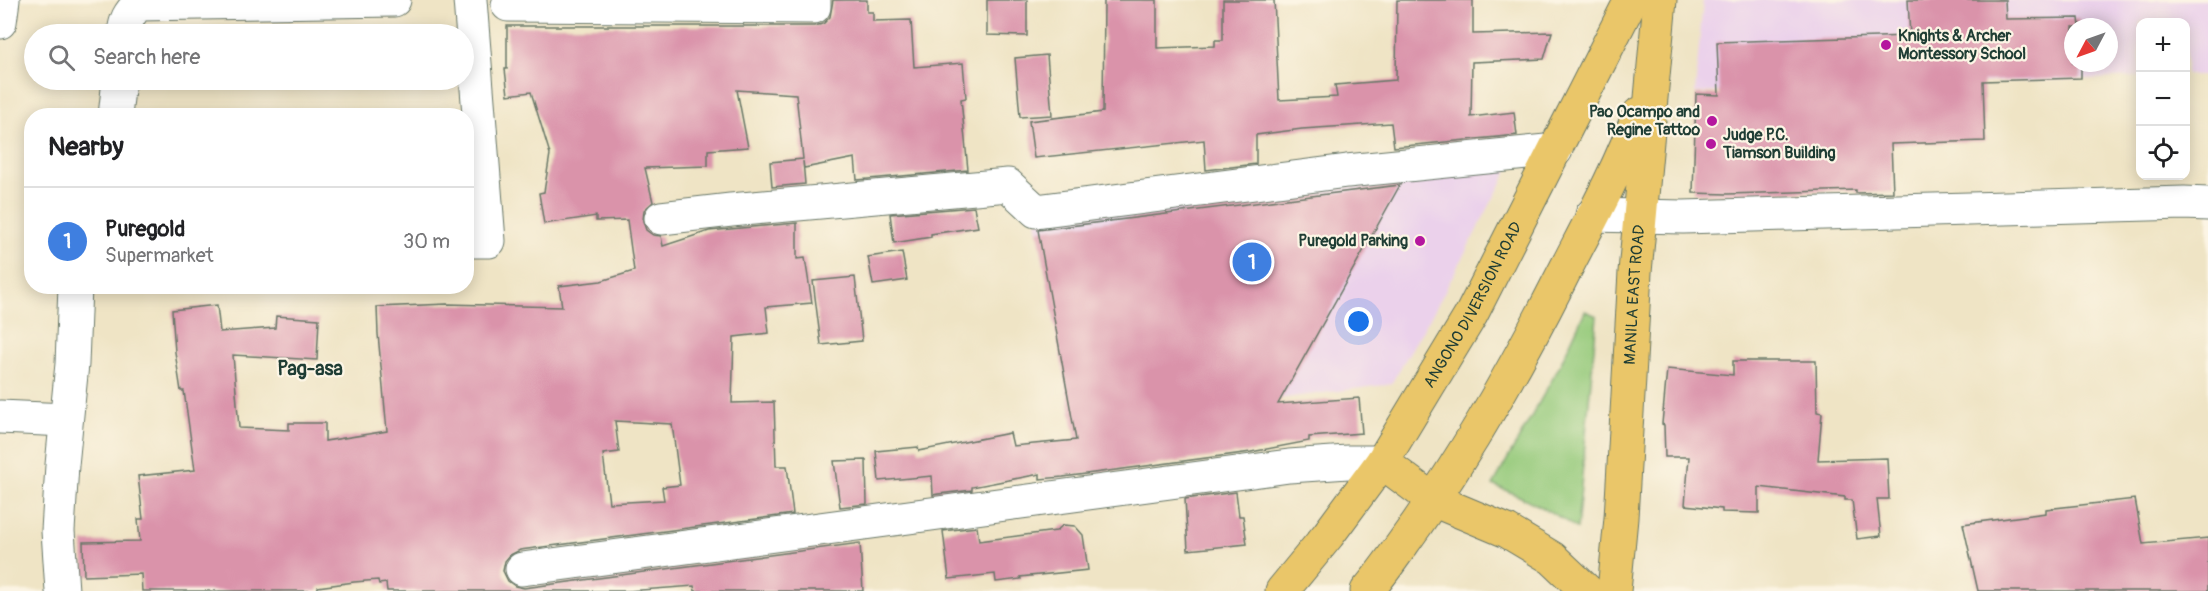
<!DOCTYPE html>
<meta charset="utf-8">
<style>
:root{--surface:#fff;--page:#f6f6f6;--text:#202124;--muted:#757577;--line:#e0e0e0;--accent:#b45309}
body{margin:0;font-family:Pangolin,sans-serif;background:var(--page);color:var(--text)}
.controls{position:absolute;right:18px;top:18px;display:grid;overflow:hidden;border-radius:12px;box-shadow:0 3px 15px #0003}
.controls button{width:54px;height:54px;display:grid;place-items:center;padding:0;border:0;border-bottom:2px solid var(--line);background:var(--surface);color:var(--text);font:30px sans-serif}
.compass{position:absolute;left:2064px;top:18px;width:54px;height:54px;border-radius:50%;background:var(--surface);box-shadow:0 3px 15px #0003;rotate:229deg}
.you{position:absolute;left:1359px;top:322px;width:21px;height:21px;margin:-15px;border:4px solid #fff;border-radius:50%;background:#1a73e8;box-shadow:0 0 0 9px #1a73e833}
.badge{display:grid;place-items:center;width:39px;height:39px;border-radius:50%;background:var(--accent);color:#fff;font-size:20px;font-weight:700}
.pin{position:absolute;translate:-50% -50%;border:3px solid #fff;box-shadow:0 2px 6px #0006}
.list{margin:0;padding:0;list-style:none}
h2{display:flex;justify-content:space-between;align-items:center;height:78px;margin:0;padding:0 24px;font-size:26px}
h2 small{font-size:20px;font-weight:400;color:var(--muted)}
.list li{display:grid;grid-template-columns:39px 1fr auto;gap:18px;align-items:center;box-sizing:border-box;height:108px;padding:0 24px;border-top:2px solid var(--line)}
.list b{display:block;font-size:22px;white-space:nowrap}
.list p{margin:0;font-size:20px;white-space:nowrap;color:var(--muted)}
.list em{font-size:20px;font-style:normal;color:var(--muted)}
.icon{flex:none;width:33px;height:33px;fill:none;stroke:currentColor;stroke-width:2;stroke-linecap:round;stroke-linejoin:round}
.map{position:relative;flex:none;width:2208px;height:591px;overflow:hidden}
.search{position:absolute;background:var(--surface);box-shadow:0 3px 15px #0003;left:24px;top:24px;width:450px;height:66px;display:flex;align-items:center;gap:15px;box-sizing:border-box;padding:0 21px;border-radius:33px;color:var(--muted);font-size:22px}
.panel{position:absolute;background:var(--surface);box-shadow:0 3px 15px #0003;left:24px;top:108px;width:450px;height:186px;border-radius:24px}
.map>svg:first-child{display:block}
.built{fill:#ebd1eb;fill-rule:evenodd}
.green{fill:#96ca7b;stroke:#5a8458;stroke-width:1.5}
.building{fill:#da93aa;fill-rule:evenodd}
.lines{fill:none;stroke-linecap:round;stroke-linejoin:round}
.minor-casing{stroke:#687767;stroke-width:35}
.major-casing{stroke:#687767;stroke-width:35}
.minor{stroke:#fff;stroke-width:33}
.major{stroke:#eac669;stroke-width:33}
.poi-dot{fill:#b5179e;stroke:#fcf5e5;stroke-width:2}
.labels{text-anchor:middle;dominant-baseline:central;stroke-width:4.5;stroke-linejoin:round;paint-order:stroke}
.poi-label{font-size:16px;font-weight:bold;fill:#1f3d34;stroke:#fcf5e5;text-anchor:start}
.street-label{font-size:16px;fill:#1f3d34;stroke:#fcf5e5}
.quarter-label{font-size:20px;font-weight:bold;fill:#1f3d34;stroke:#fcf5e5}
</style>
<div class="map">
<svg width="2208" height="591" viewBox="0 0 2208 591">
<rect width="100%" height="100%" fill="#fcf5e5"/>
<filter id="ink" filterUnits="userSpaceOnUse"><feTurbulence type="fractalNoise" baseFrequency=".0167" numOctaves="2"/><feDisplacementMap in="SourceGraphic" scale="12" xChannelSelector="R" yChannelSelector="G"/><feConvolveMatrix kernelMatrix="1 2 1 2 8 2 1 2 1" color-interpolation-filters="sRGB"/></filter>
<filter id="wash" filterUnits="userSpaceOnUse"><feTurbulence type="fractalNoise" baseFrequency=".008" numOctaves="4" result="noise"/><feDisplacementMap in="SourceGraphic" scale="24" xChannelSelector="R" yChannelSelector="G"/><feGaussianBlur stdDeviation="1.35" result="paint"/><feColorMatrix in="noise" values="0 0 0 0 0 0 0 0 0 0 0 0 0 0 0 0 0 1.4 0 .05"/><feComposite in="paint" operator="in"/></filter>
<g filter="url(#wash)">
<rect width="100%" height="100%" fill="#efe4c5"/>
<g class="built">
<path d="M 1703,0 L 2208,0 L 2208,75 L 2186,75 L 2186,22 L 2140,22 L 2140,77 L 1695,93 ZM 2073,27 L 2109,27 L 2109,63 L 2073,63 Z"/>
<path d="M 1511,165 L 1438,304 L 1391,384 L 1073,426 L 1036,221 Z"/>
</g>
<path class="green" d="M 1585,311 L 1597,316 L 1577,529 C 1551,510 1523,497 1493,485 L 1559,367 Z"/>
<g id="blocks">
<g class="building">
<path d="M 833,0 L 867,0 L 867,12 L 873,12 L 873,21 L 911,20 L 914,67 L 963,63 L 966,98 L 961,99 L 968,170 L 857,180 L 855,158 L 804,168 L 803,161 L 805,184 L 772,187 L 770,162 L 803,159 L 796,94 L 737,90 L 748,147 L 708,150 L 708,166 L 645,168 L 653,202 L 644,210 L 643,221 L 646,230 L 653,235 L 661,236 L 663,246 L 709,231 L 797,223 L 797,259 L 805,258 L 812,303 L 766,307 L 769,333 L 734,337 L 732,403 L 774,402 L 776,466 L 787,466 L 793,514 L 520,550 L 510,555 L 505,561 L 503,571 L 508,581 L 515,586 L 524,588 L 860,543 L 863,591 L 695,591 L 694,586 L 628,591 L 387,591 L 386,583 L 379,584 L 378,580 L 354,582 L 318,587 L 317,591 L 142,591 L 141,574 L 84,576 L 83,542 L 140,541 L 138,519 L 143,519 L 138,476 L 195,470 L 184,391 L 181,391 L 175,352 L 172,310 L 217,305 L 220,332 L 275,328 L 276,316 L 319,319 L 317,360 L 233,355 L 239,428 L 289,430 L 289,423 L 325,423 L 325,441 L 387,431 L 378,334 L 377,307 L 447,304 L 562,307 L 559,286 L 601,281 L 634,271 L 627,220 L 596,221 L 596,216 L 544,224 L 539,193 L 544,192 L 550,154 L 531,92 L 508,95 L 505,69 L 507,69 L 507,26 L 814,26 L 823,24 L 830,17 ZM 615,421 L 672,424 L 680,485 L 662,487 L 664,500 L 609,503 L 603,454 L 619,452 Z"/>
<path d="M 987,0 L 1027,0 L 1027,36 L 987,35 Z"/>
<path d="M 1104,0 L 1157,0 L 1157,48 L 1215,46 L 1215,40 L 1223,40 L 1223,0 L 1274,0 L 1279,100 L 1337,97 L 1335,85 L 1396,80 L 1397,0 L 1473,0 L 1473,34 L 1552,32 L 1544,59 L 1472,62 L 1471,117 L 1514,112 L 1517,135 L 1394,147 L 1391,123 L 1302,129 L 1256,135 L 1256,164 L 1206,170 L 1204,140 L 1034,158 L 1029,121 L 1103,112 Z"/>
<path d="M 1908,0 L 2005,0 L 2006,19 L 2079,18 L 2080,27 L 2073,27 L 2073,63 L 2081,63 L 2081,78 L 1983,81 L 1985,141 L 1891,144 L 1893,192 L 1856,193 L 1856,190 L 1727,194 L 1693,193 L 1696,94 L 1719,95 L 1717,42 L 1910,36 Z"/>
<path d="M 1047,55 L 1052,115 L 1020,117 L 1015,58 Z"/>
<path d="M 1400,185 L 1278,404 L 1359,398 L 1362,433 L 1309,437 L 1309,441 L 1251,452 L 1063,477 L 1040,479 L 1040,474 L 972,487 L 972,490 L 938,494 L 933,495 L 932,476 L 879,481 L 876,451 L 918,447 L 919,451 L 1010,433 L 1013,446 L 1076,440 L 1038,230 Z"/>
<path d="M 974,207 L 978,227 L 931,234 L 931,237 L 894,243 L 890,214 Z"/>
<path d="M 902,252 L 907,280 L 873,285 L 868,257 Z"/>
<path d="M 855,277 L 862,341 L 821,345 L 813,281 Z"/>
<path d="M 1733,361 L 1816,361 L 1817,412 L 1822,413 L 1818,460 L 1887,458 L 1889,499 L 1877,499 L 1881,536 L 1857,539 L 1852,500 L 1845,500 L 1845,497 L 1759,487 L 1759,513 L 1722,512 L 1722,509 L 1685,505 L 1689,457 L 1665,457 L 1664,425 L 1662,424 L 1667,369 L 1733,375 Z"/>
<path d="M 866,460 L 867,504 L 840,507 L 834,461 Z"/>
<path d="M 1236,492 L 1239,516 L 1243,516 L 1247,544 L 1188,550 L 1185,499 Z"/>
<path d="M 2135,499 L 2143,544 L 2208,538 L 2208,591 L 1978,591 L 1963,524 L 2046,513 L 2046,509 Z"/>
<path d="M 1063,525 L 1075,526 L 1083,535 L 1088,570 L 1020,577 L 1021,579 L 996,582 L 995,574 L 949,579 L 943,531 L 977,527 L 979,541 L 1056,531 Z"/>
</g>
</g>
</g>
<g filter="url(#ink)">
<use href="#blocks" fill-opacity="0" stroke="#687767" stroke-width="1.5"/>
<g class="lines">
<defs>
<g id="minor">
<path d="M 508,5 L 814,7 L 814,0"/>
<path d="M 0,22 L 3,0"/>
<path d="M 124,34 C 125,21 129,13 139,4 L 394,0"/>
<path d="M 115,116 L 119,80"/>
<path d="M 1592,215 L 1683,217 L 2184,203 L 2208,204"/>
<path d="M 661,218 L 731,210 L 1008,185 L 1036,211 L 1347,171 L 1556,150"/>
<path d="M 466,241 L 489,241 L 470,0"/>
<path d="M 0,417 L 66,420"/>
<path d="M 522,569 L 1289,466 L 1348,462 L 1382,462"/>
<path d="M 62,591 L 58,531 L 62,465 L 72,364 L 75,286"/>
</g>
<g id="major">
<path d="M 1382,462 L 1433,500 L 1507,531 L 1552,558 L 1587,591"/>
<path id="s1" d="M 1282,591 L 1328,535 L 1382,462 L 1471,315 L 1631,0"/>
<path d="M 1367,591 C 1385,570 1400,547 1416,525 C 1470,448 1516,367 1559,282 C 1587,227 1618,172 1639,114"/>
<path id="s2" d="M 1614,591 L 1621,518 L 1635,272 L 1660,0"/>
</g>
</defs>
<use href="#minor" class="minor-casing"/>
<use href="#major" class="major-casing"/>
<use href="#minor" class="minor"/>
<use href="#major" class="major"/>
</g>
</g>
<g class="poi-dot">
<circle cx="1886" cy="45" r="6"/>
<circle cx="1712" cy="121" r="6"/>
<circle cx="1711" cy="144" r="6"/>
<circle cx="1420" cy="241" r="6"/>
</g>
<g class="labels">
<g class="poi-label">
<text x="1898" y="36">Knights &amp; Archer<tspan x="1898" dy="18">Montessory School</tspan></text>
<text x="1700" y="112" text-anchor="end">Pao Ocampo and<tspan x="1700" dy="18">Regine Tattoo</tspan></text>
<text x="1723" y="135">Judge P.C.<tspan x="1723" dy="18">Tiamson Building</tspan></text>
<text x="1408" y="241" text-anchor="end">Puregold Parking</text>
</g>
<g class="street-label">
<text stroke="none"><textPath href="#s2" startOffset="297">MANILA EAST ROAD</textPath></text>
<text stroke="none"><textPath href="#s1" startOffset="345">ANGONO DIVERSION ROAD</textPath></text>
</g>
<g class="quarter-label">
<text x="310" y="368">Pag-asa</text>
</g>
</g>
</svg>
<div class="controls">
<button>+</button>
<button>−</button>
<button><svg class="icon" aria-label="locate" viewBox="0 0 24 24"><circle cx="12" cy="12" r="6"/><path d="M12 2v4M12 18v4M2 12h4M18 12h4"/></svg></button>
</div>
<svg class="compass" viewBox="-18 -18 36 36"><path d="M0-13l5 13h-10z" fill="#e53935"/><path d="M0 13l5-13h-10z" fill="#757577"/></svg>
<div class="you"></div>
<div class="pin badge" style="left:1252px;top:262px;background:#3f7fe0">1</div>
<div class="search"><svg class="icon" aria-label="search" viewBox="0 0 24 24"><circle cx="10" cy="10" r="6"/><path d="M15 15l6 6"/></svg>Search here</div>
<section class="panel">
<h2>Nearby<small></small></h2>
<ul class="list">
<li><span class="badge" style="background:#3f7fe0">1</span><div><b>Puregold</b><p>Supermarket</p></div><em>30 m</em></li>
</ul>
</section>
</div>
